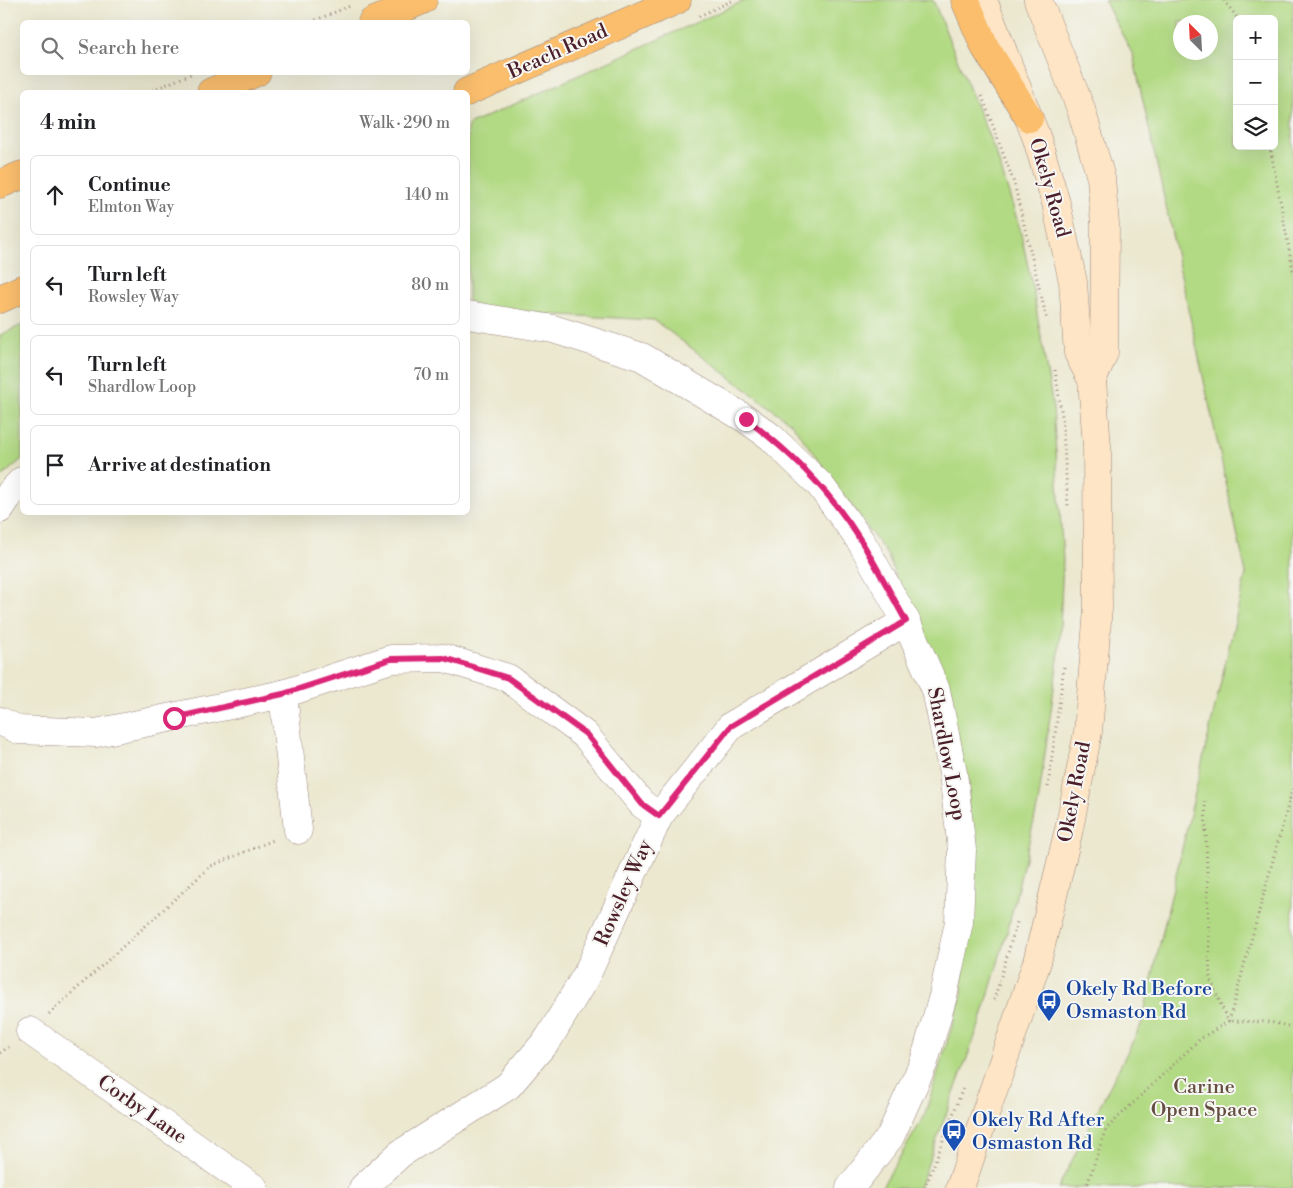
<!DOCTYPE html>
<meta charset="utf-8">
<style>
:root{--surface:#fff;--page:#f6f6f6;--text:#202124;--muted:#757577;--line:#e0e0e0}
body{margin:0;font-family:"Libre Bodoni",serif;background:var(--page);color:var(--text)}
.controls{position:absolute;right:15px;top:15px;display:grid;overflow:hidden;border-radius:8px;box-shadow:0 5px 20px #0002}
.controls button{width:45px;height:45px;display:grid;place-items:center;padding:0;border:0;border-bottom:1px solid var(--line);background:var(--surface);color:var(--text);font:25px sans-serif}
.compass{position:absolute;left:1173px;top:15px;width:45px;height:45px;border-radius:50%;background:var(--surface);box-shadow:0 5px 20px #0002;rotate:336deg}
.stop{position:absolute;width:15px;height:15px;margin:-11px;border:4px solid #db2777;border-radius:50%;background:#fff}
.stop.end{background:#db2777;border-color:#fff;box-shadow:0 1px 5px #0008}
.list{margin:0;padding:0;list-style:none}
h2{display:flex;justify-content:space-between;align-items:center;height:65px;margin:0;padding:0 20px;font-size:21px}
h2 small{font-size:16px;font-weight:400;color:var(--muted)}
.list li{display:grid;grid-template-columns:32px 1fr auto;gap:15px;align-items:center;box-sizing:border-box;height:80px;margin:0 10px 10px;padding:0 10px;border:1px solid var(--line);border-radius:8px}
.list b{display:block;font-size:19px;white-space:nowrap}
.list p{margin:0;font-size:16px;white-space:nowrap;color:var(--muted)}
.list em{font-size:16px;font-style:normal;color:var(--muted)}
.icon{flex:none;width:28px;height:28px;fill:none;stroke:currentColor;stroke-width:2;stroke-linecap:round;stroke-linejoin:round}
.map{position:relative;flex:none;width:1293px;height:1188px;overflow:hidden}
.search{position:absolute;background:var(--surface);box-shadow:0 5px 20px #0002;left:20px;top:20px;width:450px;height:55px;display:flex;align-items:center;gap:12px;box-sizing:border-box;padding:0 18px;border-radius:8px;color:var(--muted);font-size:19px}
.panel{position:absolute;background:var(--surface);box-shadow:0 5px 20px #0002;left:20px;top:90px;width:450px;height:425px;border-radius:8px}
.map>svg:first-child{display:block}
.green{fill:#b2da84;stroke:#7e7c58;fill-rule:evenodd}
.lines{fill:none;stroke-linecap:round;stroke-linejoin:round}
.minor-casing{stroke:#9a847d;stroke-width:29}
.secondary-casing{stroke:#9a847d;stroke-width:29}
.primary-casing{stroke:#9a847d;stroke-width:29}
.path{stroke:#9a847d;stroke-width:3;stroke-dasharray:1 4;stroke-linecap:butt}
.minor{stroke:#fff;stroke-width:28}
.secondary{stroke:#fde5c5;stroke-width:28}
.primary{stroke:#fabe6d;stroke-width:28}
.route{stroke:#db2777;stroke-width:6}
.labels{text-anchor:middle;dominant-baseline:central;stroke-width:4;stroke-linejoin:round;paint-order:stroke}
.street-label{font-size:20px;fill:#4a1f2b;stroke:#f6f6f2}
.transit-label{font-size:20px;fill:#164399;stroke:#f6f6f2;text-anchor:start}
.park-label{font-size:20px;fill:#644e41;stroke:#f6f6f2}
</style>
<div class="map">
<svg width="1293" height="1188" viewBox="0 0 1293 1188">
<rect width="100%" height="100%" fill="#f6f6f2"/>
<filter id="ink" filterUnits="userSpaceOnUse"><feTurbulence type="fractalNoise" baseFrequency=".02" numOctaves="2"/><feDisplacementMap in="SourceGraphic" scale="10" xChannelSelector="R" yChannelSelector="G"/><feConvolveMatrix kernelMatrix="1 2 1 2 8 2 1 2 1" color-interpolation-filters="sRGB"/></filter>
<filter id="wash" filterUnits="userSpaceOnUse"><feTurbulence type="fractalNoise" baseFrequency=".0096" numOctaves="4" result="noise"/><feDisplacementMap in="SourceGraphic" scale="20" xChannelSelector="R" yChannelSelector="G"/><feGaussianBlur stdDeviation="1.12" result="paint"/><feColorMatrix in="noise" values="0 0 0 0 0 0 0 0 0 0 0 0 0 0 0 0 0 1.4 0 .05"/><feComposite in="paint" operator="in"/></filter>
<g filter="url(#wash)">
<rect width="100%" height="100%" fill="#ebe8cf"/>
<g class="green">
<path d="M 746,0 L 933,0 L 997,156 L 1020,229 L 1033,290 L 1053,407 L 1063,559 L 1059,652 L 1038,804 L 1008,929 L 981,1020 L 919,1188 L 881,1188 L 924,1117 L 962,994 L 969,782 L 888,556 L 792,424 L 654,320 L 468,310 L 468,125 Z"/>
<path d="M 1104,0 L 1293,0 L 1293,1188 L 1058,1188 L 1141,1025 L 1246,574 L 1133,55 ZM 1237,19 L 1274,19 L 1274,146 L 1237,146 ZM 1210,22 L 1210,52 L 1180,52 L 1180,22 Z"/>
<path d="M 22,325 L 22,459 L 0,478 L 0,335 Z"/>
</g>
</g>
<g filter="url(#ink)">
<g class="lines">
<defs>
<g id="minor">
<path d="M 468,315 L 553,329 L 642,357 L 746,419 L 771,437 L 820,485 L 862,543 L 906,621 L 936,690 L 953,773 L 962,850 L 959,922 L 943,996 L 924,1062 L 890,1137 L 850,1188"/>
<path d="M 0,509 L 11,492 L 22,481"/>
<path d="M 283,694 L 298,830"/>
<path d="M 0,721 L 19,730 L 96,733 L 283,694 L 391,659 L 444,658 L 508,678 L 585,735 L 642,804 L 659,816"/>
<path d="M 30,1031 L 254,1188"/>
<path d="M 363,1188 L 400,1154 L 508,1086 L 549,1038 L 587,974 L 659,816 L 731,726 L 906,621"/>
</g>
<g id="secondary">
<path d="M 1038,0 L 1081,109 L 1101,178 L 1105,224 L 1104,353 L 1092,380"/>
<path d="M 960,1188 L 1037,962 L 1069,829 L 1088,732 L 1098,609 L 1097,447 L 1092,380 L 1078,353 L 1073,282 L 1056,203 L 1037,139 L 983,0"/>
</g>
<g id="primary">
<path d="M 965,0 L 985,47 L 1029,118"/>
<path d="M 372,22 L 423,0"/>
<path d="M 211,92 L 257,72"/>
<path d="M 467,92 L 677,0"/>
<path d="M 0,184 L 22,175"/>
<path d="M 0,299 L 22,289"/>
</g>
</defs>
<use href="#minor" class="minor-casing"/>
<use href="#secondary" class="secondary-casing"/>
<use href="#primary" class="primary-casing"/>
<g class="path">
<path d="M 1224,0 L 1238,19"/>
<path d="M 699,16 L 734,0"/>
<path d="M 311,22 L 350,6"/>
<path d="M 148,92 L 191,74"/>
<path d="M 982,96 L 1014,183 L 1047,320"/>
<path d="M 1270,146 L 1293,270"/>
<path d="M 1055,370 L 1062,416 L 1068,506"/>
<path d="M 1048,787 L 1064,667"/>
<path d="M 1205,801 L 1210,979 L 1228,1021"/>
<path d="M 994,1000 L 1017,922"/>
<path d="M 49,1014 L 211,866 L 276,839"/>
<path d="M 1229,1021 L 1293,787"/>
<path d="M 0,1053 L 10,1046"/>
<path d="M 925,1188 L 963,1088"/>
<path d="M 1086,1188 L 1106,1129 L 1200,1039 L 1229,1021 L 1270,1022 L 1293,1027"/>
</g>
<use href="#minor" class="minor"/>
<use href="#secondary" class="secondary"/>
<use href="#primary" class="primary"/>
</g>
</g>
<g class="lines" filter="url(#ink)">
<path class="route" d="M 174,718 L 283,694 L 391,659 L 444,658 L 508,678 L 586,734 L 642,804 L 659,816 L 731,726 L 906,621 C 892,596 878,569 863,544 C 833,495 791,452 746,419"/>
</g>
<defs>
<symbol id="bus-pin" viewBox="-11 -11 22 30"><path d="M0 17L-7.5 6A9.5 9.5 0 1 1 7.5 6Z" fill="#1a4fb4" stroke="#f6f6f2"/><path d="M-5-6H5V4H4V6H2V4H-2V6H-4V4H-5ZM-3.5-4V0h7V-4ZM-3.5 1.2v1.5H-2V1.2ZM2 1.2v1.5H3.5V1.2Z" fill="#fff"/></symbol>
</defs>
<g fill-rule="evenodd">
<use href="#bus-pin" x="1035" y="987" width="28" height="38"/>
<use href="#bus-pin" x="940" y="1117" width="28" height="38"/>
</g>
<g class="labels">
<g class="street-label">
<text transform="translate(558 52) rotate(-24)">Beach Road</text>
<text transform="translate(1049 188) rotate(74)">Okely Road</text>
<text transform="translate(946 754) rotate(79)">Shardlow Loop</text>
<text transform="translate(1075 792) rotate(-79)">Okely Road</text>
<text transform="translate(624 893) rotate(-66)">Rowsley Way</text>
<text transform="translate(142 1110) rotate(35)">Corby Lane</text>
</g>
<g class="transit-label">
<text x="1066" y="989">Okely Rd Before<tspan x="1066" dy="23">Osmaston Rd</tspan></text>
<text x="972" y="1120">Okely Rd After<tspan x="972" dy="23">Osmaston Rd</tspan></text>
</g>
<g class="park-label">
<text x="1204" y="1087">Carine<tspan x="1204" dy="23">Open Space</tspan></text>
</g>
</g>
</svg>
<div class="controls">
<button>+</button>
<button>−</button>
<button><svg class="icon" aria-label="layers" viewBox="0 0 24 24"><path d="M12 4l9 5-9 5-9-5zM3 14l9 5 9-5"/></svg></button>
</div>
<svg class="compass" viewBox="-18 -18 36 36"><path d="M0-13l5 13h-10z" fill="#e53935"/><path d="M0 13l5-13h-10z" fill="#757577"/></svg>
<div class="stop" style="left:174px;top:718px"></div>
<div class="stop end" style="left:746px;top:419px"></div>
<div class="search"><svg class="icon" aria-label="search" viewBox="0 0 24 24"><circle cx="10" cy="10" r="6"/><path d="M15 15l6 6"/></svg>Search here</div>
<section class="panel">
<h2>4 min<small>Walk · 290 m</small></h2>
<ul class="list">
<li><svg class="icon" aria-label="ahead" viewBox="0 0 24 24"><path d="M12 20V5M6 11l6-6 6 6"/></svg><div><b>Continue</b><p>Elmton Way</p></div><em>140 m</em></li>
<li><svg class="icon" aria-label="left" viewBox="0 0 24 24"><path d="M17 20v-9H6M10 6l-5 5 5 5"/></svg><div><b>Turn left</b><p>Rowsley Way</p></div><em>80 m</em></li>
<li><svg class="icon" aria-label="left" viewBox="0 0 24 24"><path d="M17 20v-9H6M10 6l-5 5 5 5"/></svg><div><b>Turn left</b><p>Shardlow Loop</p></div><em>70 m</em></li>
<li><svg class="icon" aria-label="arrive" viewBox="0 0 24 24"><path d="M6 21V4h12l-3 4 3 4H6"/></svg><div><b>Arrive at destination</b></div></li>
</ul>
</section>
</div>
